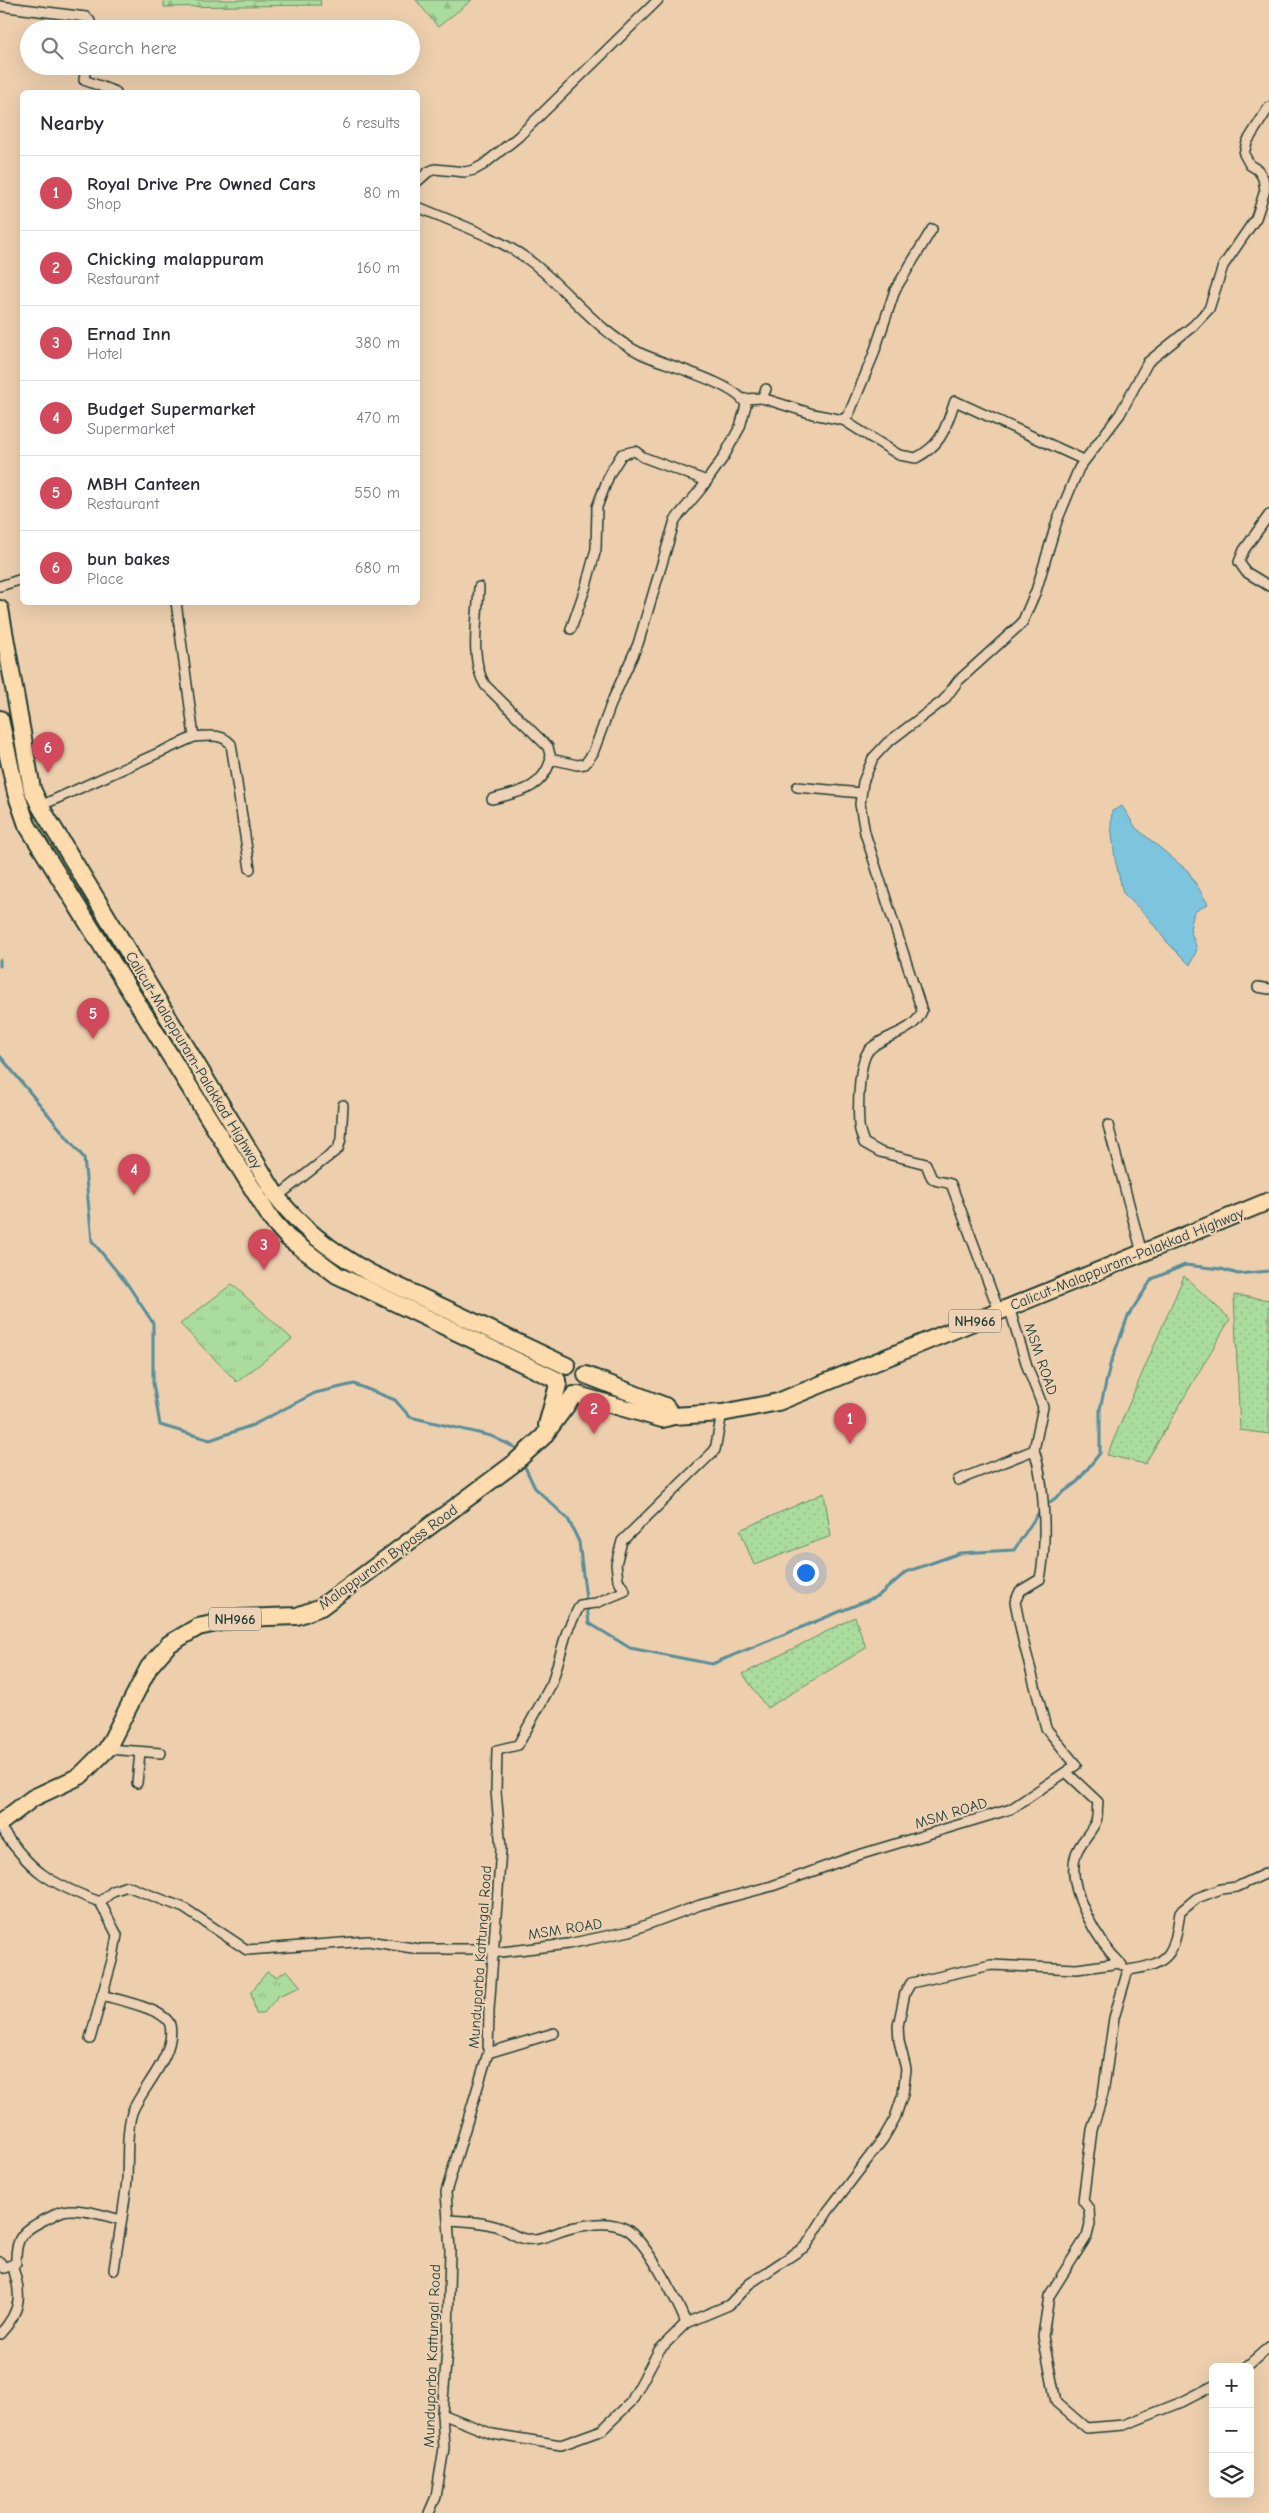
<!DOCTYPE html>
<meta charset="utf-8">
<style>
:root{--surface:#fff;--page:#f7f7f7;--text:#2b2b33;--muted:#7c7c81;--line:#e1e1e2;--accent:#d1495b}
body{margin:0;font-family:"Comic Neue",sans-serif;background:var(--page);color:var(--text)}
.controls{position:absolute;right:15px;bottom:15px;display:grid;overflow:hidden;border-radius:8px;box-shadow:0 5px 20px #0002}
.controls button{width:45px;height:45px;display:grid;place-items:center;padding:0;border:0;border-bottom:1px solid var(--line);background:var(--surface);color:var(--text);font:25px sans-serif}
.you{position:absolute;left:805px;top:1572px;width:18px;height:18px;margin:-12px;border:4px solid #fff;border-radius:50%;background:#1a73e8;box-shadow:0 0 0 8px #1a73e833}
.badge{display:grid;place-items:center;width:32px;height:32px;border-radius:50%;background:var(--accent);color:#fff;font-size:16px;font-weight:700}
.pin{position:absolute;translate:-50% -41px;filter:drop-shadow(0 1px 2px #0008)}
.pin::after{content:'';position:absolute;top:26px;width:18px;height:15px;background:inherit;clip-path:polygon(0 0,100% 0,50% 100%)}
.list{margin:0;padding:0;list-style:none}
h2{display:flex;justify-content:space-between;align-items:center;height:65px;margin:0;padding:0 20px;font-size:21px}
h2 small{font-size:16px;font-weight:400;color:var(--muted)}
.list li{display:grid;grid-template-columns:32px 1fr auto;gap:15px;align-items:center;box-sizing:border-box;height:75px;padding:0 20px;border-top:1px solid var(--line)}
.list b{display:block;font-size:19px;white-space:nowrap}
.list p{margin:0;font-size:16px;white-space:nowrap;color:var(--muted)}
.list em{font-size:16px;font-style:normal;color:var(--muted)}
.icon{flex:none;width:28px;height:28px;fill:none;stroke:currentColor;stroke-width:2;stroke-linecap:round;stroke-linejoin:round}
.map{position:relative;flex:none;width:1269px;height:2513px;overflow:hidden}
.search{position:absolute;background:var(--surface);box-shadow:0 5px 20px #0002;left:20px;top:20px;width:400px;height:55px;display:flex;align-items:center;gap:12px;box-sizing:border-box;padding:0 18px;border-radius:28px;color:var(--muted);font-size:19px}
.panel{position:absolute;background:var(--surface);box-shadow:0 5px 20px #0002;left:20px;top:90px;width:400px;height:515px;border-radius:8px}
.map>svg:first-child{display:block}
.grass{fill:url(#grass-dots);stroke:#648c68}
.forest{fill:url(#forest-firs);stroke:#648c68}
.park{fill:url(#park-tufts);stroke:#648c68}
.water{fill:#7dc4de;stroke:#578e9a}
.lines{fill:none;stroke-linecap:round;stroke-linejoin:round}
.stream{stroke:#578e9a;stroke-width:3}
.street-casing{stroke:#1f3d34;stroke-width:12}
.highway-casing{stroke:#1f3d34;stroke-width:20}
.street{stroke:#eed2b5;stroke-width:9}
.highway{stroke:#fddbac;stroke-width:16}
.labels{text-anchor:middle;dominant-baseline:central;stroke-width:4;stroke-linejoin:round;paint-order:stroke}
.shield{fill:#eed2b5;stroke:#5d6a5b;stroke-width:1}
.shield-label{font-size:14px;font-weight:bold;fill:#1f3d34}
.street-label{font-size:15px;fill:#1f3d34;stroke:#eed2b5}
</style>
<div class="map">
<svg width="1269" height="2513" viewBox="0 0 1269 2513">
<defs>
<pattern id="grass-dots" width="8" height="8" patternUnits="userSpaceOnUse" patternTransform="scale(1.25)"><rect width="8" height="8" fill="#aadc9d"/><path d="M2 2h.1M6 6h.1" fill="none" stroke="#92be88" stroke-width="1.8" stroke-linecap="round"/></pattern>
<pattern id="forest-firs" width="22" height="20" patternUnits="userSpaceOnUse" patternTransform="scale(1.25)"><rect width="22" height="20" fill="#aadc9d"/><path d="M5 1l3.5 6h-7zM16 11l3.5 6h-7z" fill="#92be88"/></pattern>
<pattern id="park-tufts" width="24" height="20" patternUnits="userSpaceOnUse" patternTransform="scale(1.25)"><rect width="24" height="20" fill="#aadc9d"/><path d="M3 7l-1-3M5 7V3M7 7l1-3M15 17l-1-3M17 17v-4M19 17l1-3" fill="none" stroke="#92be88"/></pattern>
</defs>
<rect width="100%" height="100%" fill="#edcfae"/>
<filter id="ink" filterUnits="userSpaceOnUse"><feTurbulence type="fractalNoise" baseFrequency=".02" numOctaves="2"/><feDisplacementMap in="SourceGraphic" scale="10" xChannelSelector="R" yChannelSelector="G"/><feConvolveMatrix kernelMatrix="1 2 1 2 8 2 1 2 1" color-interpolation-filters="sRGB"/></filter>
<g filter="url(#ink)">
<g class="grass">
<path d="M 1184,1276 L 1230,1319 L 1145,1464 L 1107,1455 Z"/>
<path d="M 1234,1295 L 1269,1300 L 1269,1434 L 1240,1430 Z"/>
<path d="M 824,1493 L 831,1536 L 754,1565 L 740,1530 Z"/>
<path d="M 855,1617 L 866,1648 L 767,1708 L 743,1674 Z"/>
</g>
<g class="forest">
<path d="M 164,0 L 320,0 L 321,5 L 164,7 Z"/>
<path d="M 416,0 L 472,0 L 438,27 Z"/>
</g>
<g class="park">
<path d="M 232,1284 L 292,1339 L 237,1382 L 180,1324 Z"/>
<path d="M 287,1970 L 301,1987 L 278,1996 L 263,2014 L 256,2014 L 251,1992 L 267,1972 L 277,1977 Z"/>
</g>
<path class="water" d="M 1122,806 L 1136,828 L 1188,871 L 1208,904 L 1194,912 L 1190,929 L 1197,949 L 1190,965 L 1166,941 L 1147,916 L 1123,893 L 1115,859 L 1111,825 L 1112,811 Z"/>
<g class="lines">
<g class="stream">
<path d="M 0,960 L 0,966"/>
<path d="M 0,1056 L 84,1158 L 92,1241 L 128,1285 L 153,1323 L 153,1383 L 160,1425 L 210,1440 L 253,1425 L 315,1393 L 354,1384 L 395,1400 L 410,1417 L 491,1436 L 516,1448 L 518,1453"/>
<path d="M 523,1463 L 535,1488 L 568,1519 L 579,1542 L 589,1623 L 630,1648 L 712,1664 L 878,1596 L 906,1572 L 960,1553 L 1014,1550 L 1041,1509"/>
<path d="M 1046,1505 L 1077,1482 L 1100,1453 L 1100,1409 L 1110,1365 L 1128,1316 L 1152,1279 L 1185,1265 L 1221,1269 L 1238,1274 L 1269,1271"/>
</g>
<defs>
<g id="street">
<path d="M 0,6 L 86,17 L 90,21 L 90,29"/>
<path d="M 86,66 L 84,80 L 116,92"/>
<path d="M 418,181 L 428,172 L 435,169 L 465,172 L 474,170 L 483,165 L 518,137 L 658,0"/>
<path d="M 418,207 C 453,222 505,240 534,264 C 570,293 599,333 642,354 C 663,364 738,384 746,405 L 740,427 L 723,458 L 701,489 L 675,520 L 638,644 L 613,699 L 593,753 L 585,764 L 577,765 L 551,759 C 542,790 519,792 492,799"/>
<path d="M 762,398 L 813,414 L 843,420 L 849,414 L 873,356 L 895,290 L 932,229"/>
<path d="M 744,399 L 762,398 L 766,389"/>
<path d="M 843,420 L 899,455 L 916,458 C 943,444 945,428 955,401 L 1084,460"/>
<path d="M 1269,515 L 1244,550 L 1239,562 L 1246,572 L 1269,586"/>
<path d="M 0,586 L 22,579"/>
<path d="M 479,587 C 478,618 469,658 485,685 L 548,747 L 551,759"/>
<path d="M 176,602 L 194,737"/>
<path d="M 571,629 L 586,586 L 596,549 L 597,507 L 610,473 L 622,454 L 635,451 L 643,457 L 707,481"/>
<path d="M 797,787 L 861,793"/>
<path d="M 40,806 L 194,737 C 208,736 221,733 231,744 L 250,869"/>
<path d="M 1258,987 L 1269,989"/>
<path d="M 1108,1125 L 1142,1253"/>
<path d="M 277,1197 L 338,1149 L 341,1139 L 343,1105"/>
<path d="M 999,1311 L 951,1184 C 932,1178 934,1186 926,1164 L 880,1152 L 864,1143 C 862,1137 859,1130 859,1124 C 858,1108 858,1060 870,1049 C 885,1034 914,1033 922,1011 L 865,833 L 860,804 L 863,782 L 873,758 L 887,743 L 944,700 L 958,681 L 1022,623 L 1036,591 L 1057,521 L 1079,468 L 1120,414 L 1148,362 L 1193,326 L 1209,309 L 1223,266 L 1256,218 L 1260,206 L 1265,190 L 1263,178 L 1258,170 L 1250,165 L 1244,154 L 1247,142 L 1269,107"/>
<path d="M 958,1480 L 1034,1450 L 1043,1407 L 1028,1369 L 1009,1307"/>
<path d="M 107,1749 L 161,1753"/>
<path d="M 1066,1772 L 1098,1802 C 1097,1807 1098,1816 1096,1821 C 1091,1833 1080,1842 1076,1854 C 1065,1888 1098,1942 1122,1965"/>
<path d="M 137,1783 L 140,1752"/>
<path d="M 0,1827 C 31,1872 49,1883 100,1902"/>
<path d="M 493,1953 L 568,1944 L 630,1931 L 700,1905 L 772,1886 L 852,1857 L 1011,1809 L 1076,1765 L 1046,1728 L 1023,1640 L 1015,1602 L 1020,1591 L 1040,1579 C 1047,1546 1045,1482 1034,1450"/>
<path d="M 102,1995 C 118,2000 166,2009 170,2025 C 176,2053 145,2085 134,2108 C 126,2123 128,2161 127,2180 C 124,2210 118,2240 114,2270"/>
<path d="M 90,2039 L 113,1957 L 117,1935 L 100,1902 L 113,1891 L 127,1886 L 184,1908 L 247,1950 L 368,1941 L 419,1949 L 493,1949"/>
<path d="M 488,2053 L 554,2033"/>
<path d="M 448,2220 C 466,2221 484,2222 501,2228 C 508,2231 517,2238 525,2239 C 544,2241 558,2230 576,2227 C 593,2224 608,2221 624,2228 C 645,2237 677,2301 686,2323"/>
<path d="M 0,2262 L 4,2268 L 16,2263 C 15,2237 23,2230 46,2219 C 51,2217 57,2213 63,2211 C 78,2207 106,2216 121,2220"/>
<path d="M 0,2334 C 22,2310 22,2294 12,2265"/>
<path d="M 1246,2367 L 1269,2347"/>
<path d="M 1213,2386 L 1182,2402 L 1124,2425 L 1086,2428 L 1056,2402 L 1043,2336 L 1049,2296 L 1087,2236 L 1090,2224 L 1089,2209 L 1083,2201 L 1092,2130 L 1103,2094 L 1114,2018 L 1128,1970 C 1171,1964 1174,1954 1180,1912 L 1197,1898 L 1221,1889 L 1237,1887 L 1269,1872"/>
<path d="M 442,2414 L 492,2434 L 561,2445 L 602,2430 L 631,2402 L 659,2350 L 686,2323 L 729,2305 L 749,2284 L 806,2246 L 828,2211 L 883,2139 L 895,2118 L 903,2094 L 906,2069 L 899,2041 L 898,2026 L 905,1993 L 911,1983 L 991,1965 L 1077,1969 L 1120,1963"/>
<path d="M 429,2513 L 436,2497 L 444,2448 L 442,2414 L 448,2336 L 450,2250 L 446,2192 L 488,2053 L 489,2010 L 501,1849 L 496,1791 L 497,1750 L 518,1745 L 552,1683 L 567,1631 L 580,1605 L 596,1603 L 625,1591 L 618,1580 L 616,1564 L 622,1541 L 715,1450 L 722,1413"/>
</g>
<g id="highway">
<path d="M 0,609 L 32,789 L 40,806 L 277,1197 C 302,1230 334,1253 370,1273 L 567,1366"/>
<path d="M 0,719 L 16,793 L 27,825 L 272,1220 L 288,1238 L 337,1275 L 557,1380"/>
<path d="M 586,1375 L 665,1406 L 673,1416"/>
<path d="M 578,1395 L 662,1419 L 673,1416 L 722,1413 L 778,1402 L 1269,1201"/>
<path d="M 547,1425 L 558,1385"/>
<path d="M 0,1823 L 33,1798 L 80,1776 L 107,1749 L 149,1667 L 169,1644 L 198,1627 L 240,1618 L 297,1616 L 321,1607 L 512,1465 L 543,1437 L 574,1395"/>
</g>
</defs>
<use href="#street" class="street-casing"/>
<use href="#highway" class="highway-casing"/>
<use href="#street" class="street"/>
<use href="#highway" class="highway"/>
</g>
</g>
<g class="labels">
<g class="shield">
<rect x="949" y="1309.5" width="52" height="23" rx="4"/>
<rect x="209" y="1607.5" width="52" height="23" rx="4"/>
</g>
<g class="shield-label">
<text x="975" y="1321">NH966</text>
<text x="235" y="1619">NH966</text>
</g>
<g class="street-label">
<text transform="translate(194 1060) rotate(59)">Calicut-Malappuram-Palakkad Highway</text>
<text transform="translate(1127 1259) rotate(-22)">Calicut-Malappuram-Palakkad Highway</text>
<text transform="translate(1041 1359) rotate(71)">MSM ROAD</text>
<text transform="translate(388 1557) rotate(-36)">Malappuram Bypass Road</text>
<text transform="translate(951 1813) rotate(-17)">MSM ROAD</text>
<text transform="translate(565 1929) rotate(-9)">MSM ROAD</text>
<text transform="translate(480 1957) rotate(-86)">Munduparba Kattungal Road</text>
<text transform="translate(432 2356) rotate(-88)">Munduparba Kattungal Road</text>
</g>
</g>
</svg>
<div class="controls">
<button>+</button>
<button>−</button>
<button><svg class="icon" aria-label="layers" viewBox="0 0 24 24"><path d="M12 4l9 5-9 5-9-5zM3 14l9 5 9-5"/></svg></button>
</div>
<div class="you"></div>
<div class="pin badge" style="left:850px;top:1444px">1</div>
<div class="pin badge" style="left:594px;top:1434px">2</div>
<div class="pin badge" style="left:264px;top:1270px">3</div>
<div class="pin badge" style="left:134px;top:1195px">4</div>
<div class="pin badge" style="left:93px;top:1039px">5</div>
<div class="pin badge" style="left:48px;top:773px">6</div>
<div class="search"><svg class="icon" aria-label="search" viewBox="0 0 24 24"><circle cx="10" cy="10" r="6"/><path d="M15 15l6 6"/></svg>Search here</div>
<section class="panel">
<h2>Nearby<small>6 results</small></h2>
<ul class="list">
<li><span class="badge">1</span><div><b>Royal Drive Pre Owned Cars</b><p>Shop</p></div><em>80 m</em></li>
<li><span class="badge">2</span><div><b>Chicking malappuram</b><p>Restaurant</p></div><em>160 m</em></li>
<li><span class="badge">3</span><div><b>Ernad Inn</b><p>Hotel</p></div><em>380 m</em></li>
<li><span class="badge">4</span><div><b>Budget Supermarket</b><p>Supermarket</p></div><em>470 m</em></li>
<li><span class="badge">5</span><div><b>MBH Canteen</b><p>Restaurant</p></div><em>550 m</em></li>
<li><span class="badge">6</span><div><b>bun bakes</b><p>Place</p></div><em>680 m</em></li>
</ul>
</section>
</div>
